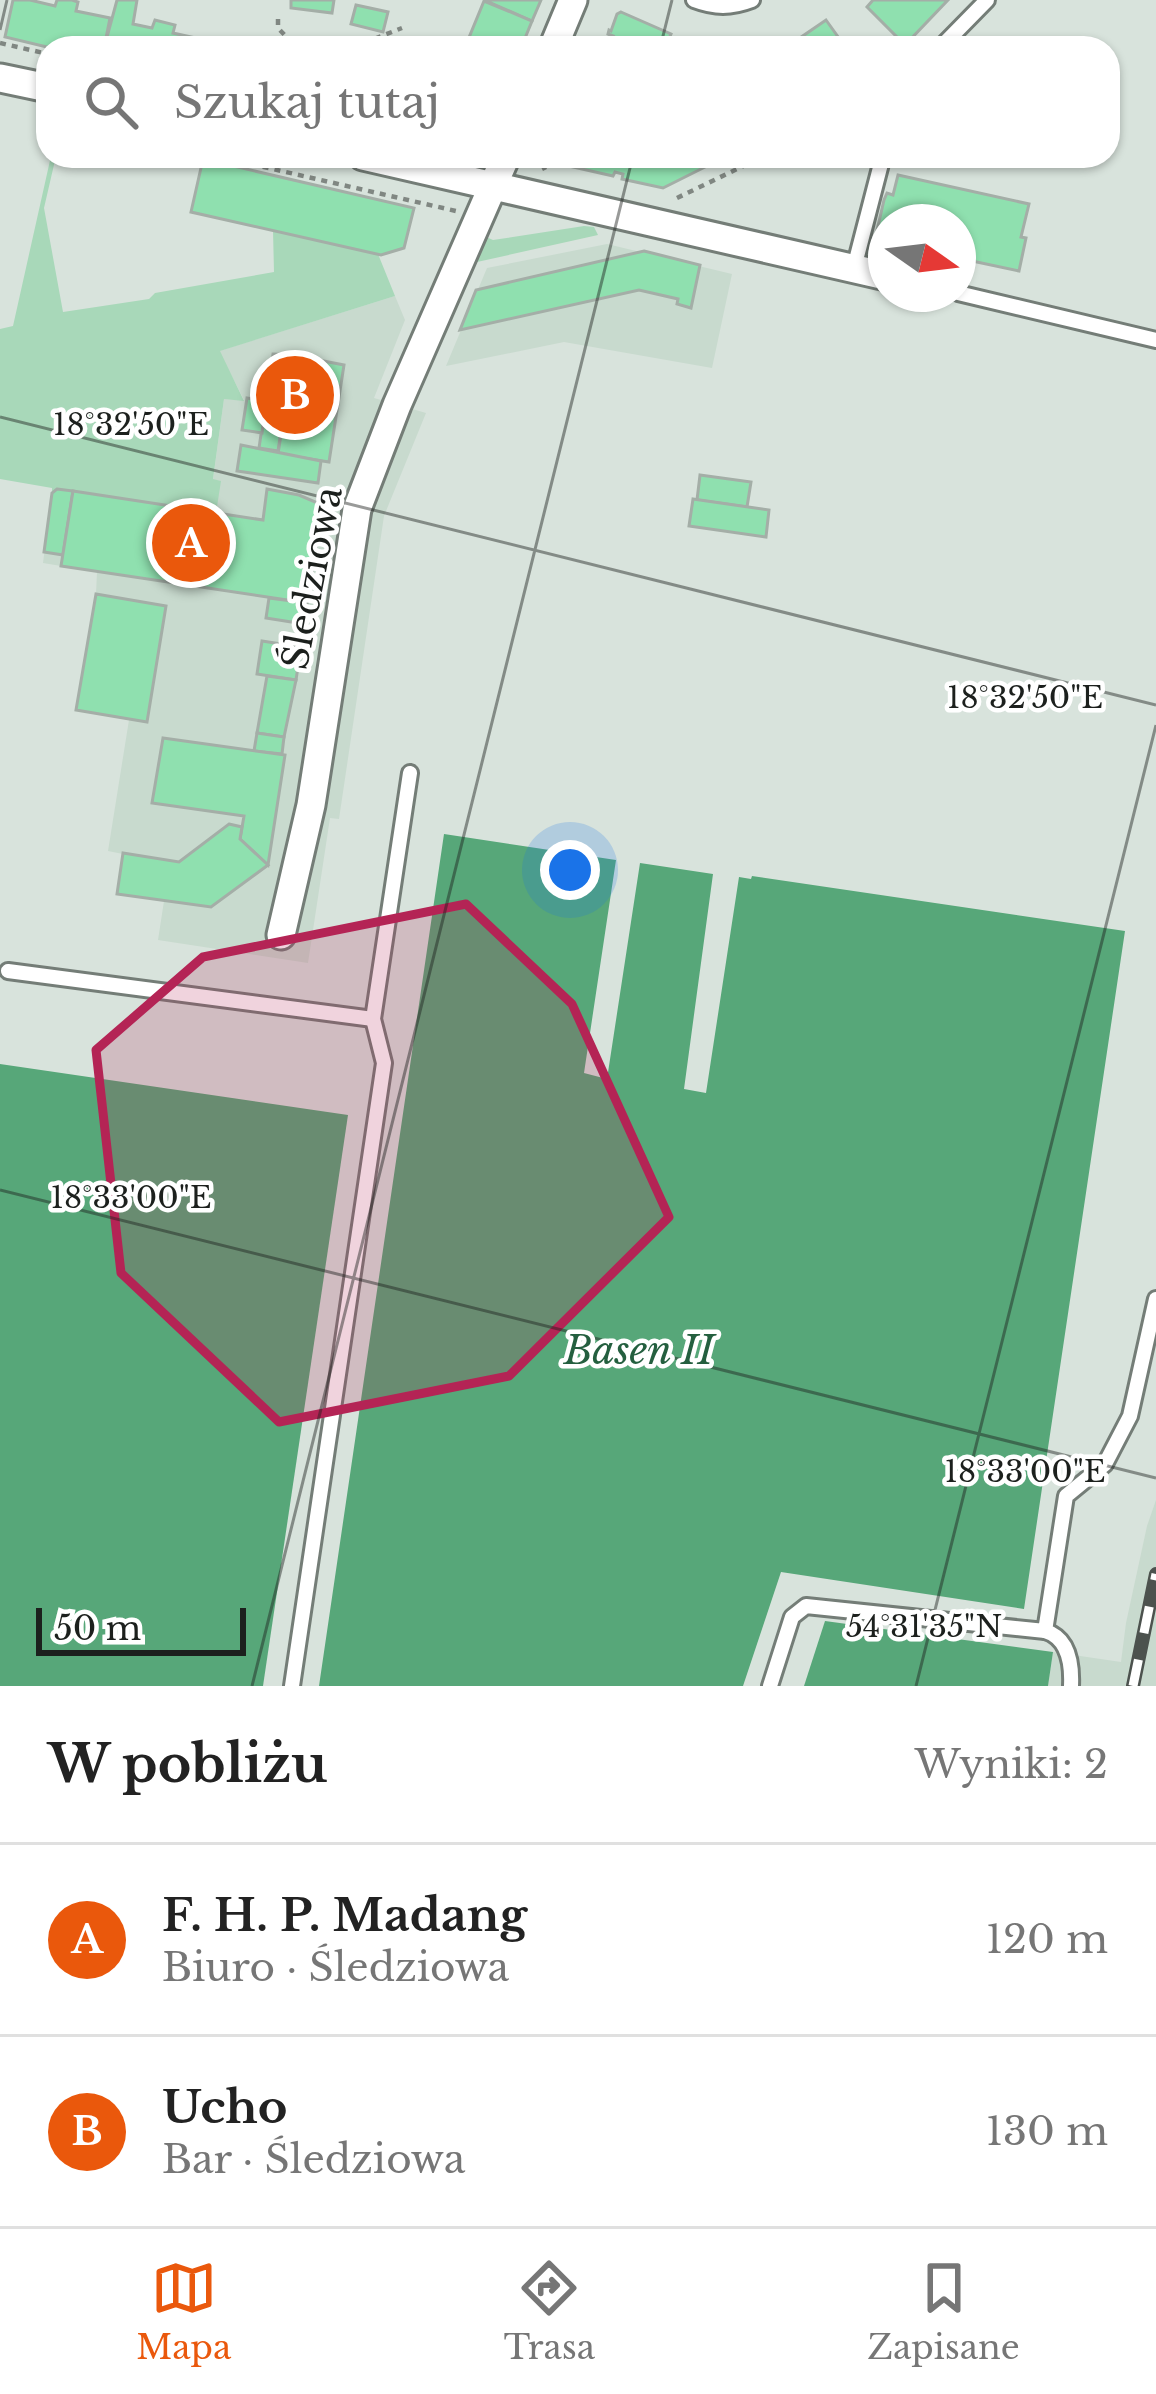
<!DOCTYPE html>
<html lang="pl">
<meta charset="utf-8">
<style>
:root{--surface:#fff;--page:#f2f2f2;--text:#222;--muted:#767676;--line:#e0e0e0;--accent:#ea580c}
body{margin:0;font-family:"Libre Baskerville",serif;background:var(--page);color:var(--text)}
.compass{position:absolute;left:868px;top:204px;width:108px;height:108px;border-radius:50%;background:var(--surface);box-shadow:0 3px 9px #0004;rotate:104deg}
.scale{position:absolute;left:36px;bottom:30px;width:210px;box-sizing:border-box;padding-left:12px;border:6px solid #1c201d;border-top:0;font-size:33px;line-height:42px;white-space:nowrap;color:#1c201d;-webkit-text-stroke:9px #fff;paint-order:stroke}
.you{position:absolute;left:570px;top:870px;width:42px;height:42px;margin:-30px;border:9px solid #fff;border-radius:50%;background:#1a73e8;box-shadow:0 0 0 18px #1a73e833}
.badge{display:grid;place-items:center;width:78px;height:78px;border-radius:50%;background:var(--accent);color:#fff;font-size:39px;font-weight:700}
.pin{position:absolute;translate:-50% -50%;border:6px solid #fff;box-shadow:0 3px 12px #0006}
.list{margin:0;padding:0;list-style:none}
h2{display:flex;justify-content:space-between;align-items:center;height:156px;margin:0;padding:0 48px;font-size:51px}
h2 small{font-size:39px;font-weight:400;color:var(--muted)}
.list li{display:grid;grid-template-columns:78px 1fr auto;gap:36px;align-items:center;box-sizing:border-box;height:192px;padding:0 48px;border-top:3px solid var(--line)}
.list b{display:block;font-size:45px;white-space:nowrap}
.list p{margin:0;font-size:39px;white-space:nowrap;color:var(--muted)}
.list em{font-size:39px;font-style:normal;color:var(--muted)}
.icon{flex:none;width:66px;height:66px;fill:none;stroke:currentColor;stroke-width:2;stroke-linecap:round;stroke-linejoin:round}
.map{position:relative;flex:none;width:1156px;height:1686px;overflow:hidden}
.search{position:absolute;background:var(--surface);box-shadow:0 3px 9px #0004;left:36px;right:36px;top:36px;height:132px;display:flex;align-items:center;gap:30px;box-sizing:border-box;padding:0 42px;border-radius:36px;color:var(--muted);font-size:45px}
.sheet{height:540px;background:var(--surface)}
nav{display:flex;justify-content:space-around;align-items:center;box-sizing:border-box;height:168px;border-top:3px solid var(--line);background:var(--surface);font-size:33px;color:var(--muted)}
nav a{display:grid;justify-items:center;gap:6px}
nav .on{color:var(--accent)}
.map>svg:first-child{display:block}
.built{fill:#c8dace}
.green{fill:#a8d8b9}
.water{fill:#57a779}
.building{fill:#8fe0af;stroke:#a4aea7;stroke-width:3}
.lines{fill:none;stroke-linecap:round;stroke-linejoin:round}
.service-casing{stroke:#747d77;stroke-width:20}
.minor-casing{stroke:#747d77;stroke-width:33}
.path{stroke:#808782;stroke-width:4.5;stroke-dasharray:6 6;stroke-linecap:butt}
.service{stroke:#fff;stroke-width:14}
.minor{stroke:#fff;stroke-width:27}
.rail-casing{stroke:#4c524e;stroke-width:14}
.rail{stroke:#fff;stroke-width:9;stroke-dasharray:27;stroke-linecap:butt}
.marked{fill:#b42455;fill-opacity:0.2;stroke:#b42455;stroke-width:9;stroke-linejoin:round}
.ticks{fill:none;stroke:#1c201d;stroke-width:3;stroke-opacity:0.45}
.labels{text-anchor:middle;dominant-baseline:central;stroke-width:9;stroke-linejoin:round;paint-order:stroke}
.street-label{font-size:36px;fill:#1c201d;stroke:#fff}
.water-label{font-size:39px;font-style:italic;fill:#245f3f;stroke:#fff}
.ticks-label{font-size:30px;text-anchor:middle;fill:#1c201d;stroke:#fff;stroke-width:9;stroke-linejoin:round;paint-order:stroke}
</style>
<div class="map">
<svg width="1156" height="1686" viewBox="0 0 1156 1686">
<rect width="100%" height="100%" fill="#d8e3dc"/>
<g class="built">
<path d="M 607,244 L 732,274 L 712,368 L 564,342 L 446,366 L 487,268 Z"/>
<path d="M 395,296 L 405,320 L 374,398 L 426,413 L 384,516 L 339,819 L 330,818 L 308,963 L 158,940 L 164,901 L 117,894 L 123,854 L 108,851 L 129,720 L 76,710 L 96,594 L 97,572 L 43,563 L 52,493 L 220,481 L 213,480 L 224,399 L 244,400 L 219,351 Z"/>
<path d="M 1156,1500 L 1156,1686 L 1048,1686 L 1053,1652 L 1121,1662 L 1126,1623 L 1147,1526 Z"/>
</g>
<g class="green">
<path d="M 51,156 L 56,156 L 44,208 L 63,312 L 149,299 L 155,293 L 274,272 L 273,230 L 378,254 L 395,296 L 220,351 L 244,401 L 224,399 L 213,479 L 221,481 L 216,513 L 52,493 L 52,488 L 0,479 L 0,329 L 13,326 Z"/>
<path d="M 584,226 L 594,227 L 598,235 L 477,262 L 475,253 L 484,236 L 493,240 Z"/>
</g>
<g class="water">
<path d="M 444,834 L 616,860 L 584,1073 L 607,1079 L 640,863 L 713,874 L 684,1089 L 706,1093 L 739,877 L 751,879 L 752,876 L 1125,931 L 1024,1609 L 781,1572 L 743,1686 L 319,1686 Z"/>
<path d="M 0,1064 L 348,1115 L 263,1686 L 0,1686 Z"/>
<path d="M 825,1621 L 1053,1652 L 1048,1686 L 804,1686 Z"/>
</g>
<g class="building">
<path d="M 13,0 L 30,0 L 55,6 L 57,0 L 72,0 L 78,2 L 76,11 L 110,18 L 104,48 L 51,48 L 5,37 Z"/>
<path d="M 117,0 L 137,0 L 133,24 L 152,28 L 155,20 L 175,25 L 173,33 L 209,41 L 208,48 L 104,48 Z"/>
<path d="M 291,0 L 334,0 L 332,13 L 291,8 Z"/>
<path d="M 484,0 L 541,0 L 532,21 Z"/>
<path d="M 873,0 L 948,0 L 905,45 L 867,7 Z"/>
<path d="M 484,1 L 532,21 L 521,48 L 488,48 L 468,40 Z"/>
<path d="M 356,5 L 388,12 L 383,32 L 351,24 Z"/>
<path d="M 621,12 L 671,34 L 665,48 L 604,48 L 613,36 L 608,34 L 609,30 L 611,31 L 617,14 Z"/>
<path d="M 826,20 L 846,48 L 798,48 L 794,42 Z"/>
<path d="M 560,156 L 727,156 L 663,188 L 622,179 L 623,174 L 615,172 L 613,176 L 564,165 Z"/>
<path d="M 203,159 L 414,208 L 404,248 L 381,255 L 191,212 Z"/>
<path d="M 898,175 L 1029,204 L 1021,237 L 1026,238 L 1019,271 L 958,258 L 958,222 L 886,222 L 886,242 L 875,239 L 884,200 L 887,193 L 893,195 Z"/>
<path d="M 644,251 L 700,265 L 691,308 L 677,304 L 678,299 L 639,290 L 460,330 L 476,290 Z"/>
<path d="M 273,354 L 293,355 L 278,451 L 259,448 Z"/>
<path d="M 293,355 L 344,365 L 329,462 L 278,454 Z"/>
<path d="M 247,398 L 266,401 L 262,433 L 242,430 Z"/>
<path d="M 241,445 L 321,461 L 318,483 L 237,471 Z"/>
<path d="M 700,475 L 751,482 L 747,507 L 697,500 Z"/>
<path d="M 57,489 L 73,491 L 63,555 L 44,552 L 52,493 Z"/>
<path d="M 267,489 L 299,495 L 327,507 L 319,531 L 307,603 L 61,566 L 73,491 L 263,520 Z"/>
<path d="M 693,499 L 769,510 L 766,537 L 689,526 Z"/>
<path d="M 96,594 L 166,606 L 147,722 L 76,710 Z"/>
<path d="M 269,598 L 307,603 L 304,624 L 266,618 Z"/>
<path d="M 262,641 L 301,647 L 296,680 L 257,674 Z"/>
<path d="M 267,676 L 296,680 L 284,737 L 257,733 Z"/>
<path d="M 257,733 L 284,737 L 282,754 L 254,751 Z"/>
<path d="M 163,738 L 285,755 L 268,865 L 240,839 L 244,816 L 152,803 Z"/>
<path d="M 229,824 L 242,827 L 240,839 L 268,865 L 211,907 L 117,894 L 123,853 L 179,862 Z"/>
</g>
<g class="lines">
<defs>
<g id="service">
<path d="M 694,0 C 715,8 731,8 752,0"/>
<path d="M 940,48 L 987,0"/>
<path d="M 854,268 L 883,156"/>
<path d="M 958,293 L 1156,340"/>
<path d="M 8,971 L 373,1019"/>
<path d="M 1045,1631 C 1069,1638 1072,1664 1071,1686"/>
<path d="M 292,1686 L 384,1063 L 373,1019 L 410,773"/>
<path d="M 770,1686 L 792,1617 L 806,1606 L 1045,1631 L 1066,1496 L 1105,1464 L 1130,1416 L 1156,1299"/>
</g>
<g id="minor">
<path d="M 553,48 L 573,0"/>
<path d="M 0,78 L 48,88"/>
<path d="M 363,156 L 886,276"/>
<path d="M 281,935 L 311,805 L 357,509 L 397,405 L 506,156"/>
</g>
</defs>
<use href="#service" class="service-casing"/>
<use href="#minor" class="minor-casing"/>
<g class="path">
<path d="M 278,19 L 278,28 L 297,48"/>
<path d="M 0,43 L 48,54"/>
<path d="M 364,43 L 402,28"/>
<path d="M 216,156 L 456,211"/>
<path d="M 538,156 L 545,170"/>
<path d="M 677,198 L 764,156"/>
</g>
<use href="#service" class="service"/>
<use href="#minor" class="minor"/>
<defs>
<path id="rail" d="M 1133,1686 L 1156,1574"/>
</defs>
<use href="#rail" class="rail-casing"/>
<use href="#rail" class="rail"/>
</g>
<path class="marked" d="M 466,904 L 572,1004 L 669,1217 L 509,1376 L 279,1422 L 121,1273 L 96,1050 L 203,957 Z"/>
<path class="ticks" d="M 0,30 L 7,0M 660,48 L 672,0M 0,417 L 1156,705M 0,1190 L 1156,1478M 252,1686 L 633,156M 916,1686 L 1156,725"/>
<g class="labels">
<g class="street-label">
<text transform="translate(312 578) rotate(-79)">Śledziowa</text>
</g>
<g class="water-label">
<text x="639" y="1350">Basen II</text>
</g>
</g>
<g class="ticks-label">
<text x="131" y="435">18°32'50"E</text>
<text x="1025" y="708">18°32'50"E</text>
<text x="131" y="1208">18°33'00"E</text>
<text x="1025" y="1482">18°33'00"E</text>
<text x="924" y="1637">54°31'35"N</text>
</g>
</svg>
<svg class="compass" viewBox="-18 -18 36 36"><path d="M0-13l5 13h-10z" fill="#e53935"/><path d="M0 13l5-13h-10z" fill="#767676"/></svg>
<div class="scale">50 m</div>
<div class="you"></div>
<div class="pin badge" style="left:191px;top:543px">A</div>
<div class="pin badge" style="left:295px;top:395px">B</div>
<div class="search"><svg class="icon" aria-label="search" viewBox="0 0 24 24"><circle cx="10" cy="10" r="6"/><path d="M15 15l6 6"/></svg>Szukaj tutaj</div>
</div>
<section class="sheet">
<h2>W pobliżu<small>Wyniki: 2</small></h2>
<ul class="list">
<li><span class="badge">A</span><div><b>F. H. P. Madang</b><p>Biuro · Śledziowa</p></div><em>120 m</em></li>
<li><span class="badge">B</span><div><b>Ucho</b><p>Bar · Śledziowa</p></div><em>130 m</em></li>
</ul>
</section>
<nav>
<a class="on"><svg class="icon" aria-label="map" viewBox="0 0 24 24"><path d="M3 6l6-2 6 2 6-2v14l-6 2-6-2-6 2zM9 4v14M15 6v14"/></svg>Mapa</a>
<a><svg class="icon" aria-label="directions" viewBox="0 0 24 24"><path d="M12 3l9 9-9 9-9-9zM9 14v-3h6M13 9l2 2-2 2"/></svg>Trasa</a>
<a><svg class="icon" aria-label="saved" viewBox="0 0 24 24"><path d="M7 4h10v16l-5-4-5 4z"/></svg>Zapisane</a>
</nav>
